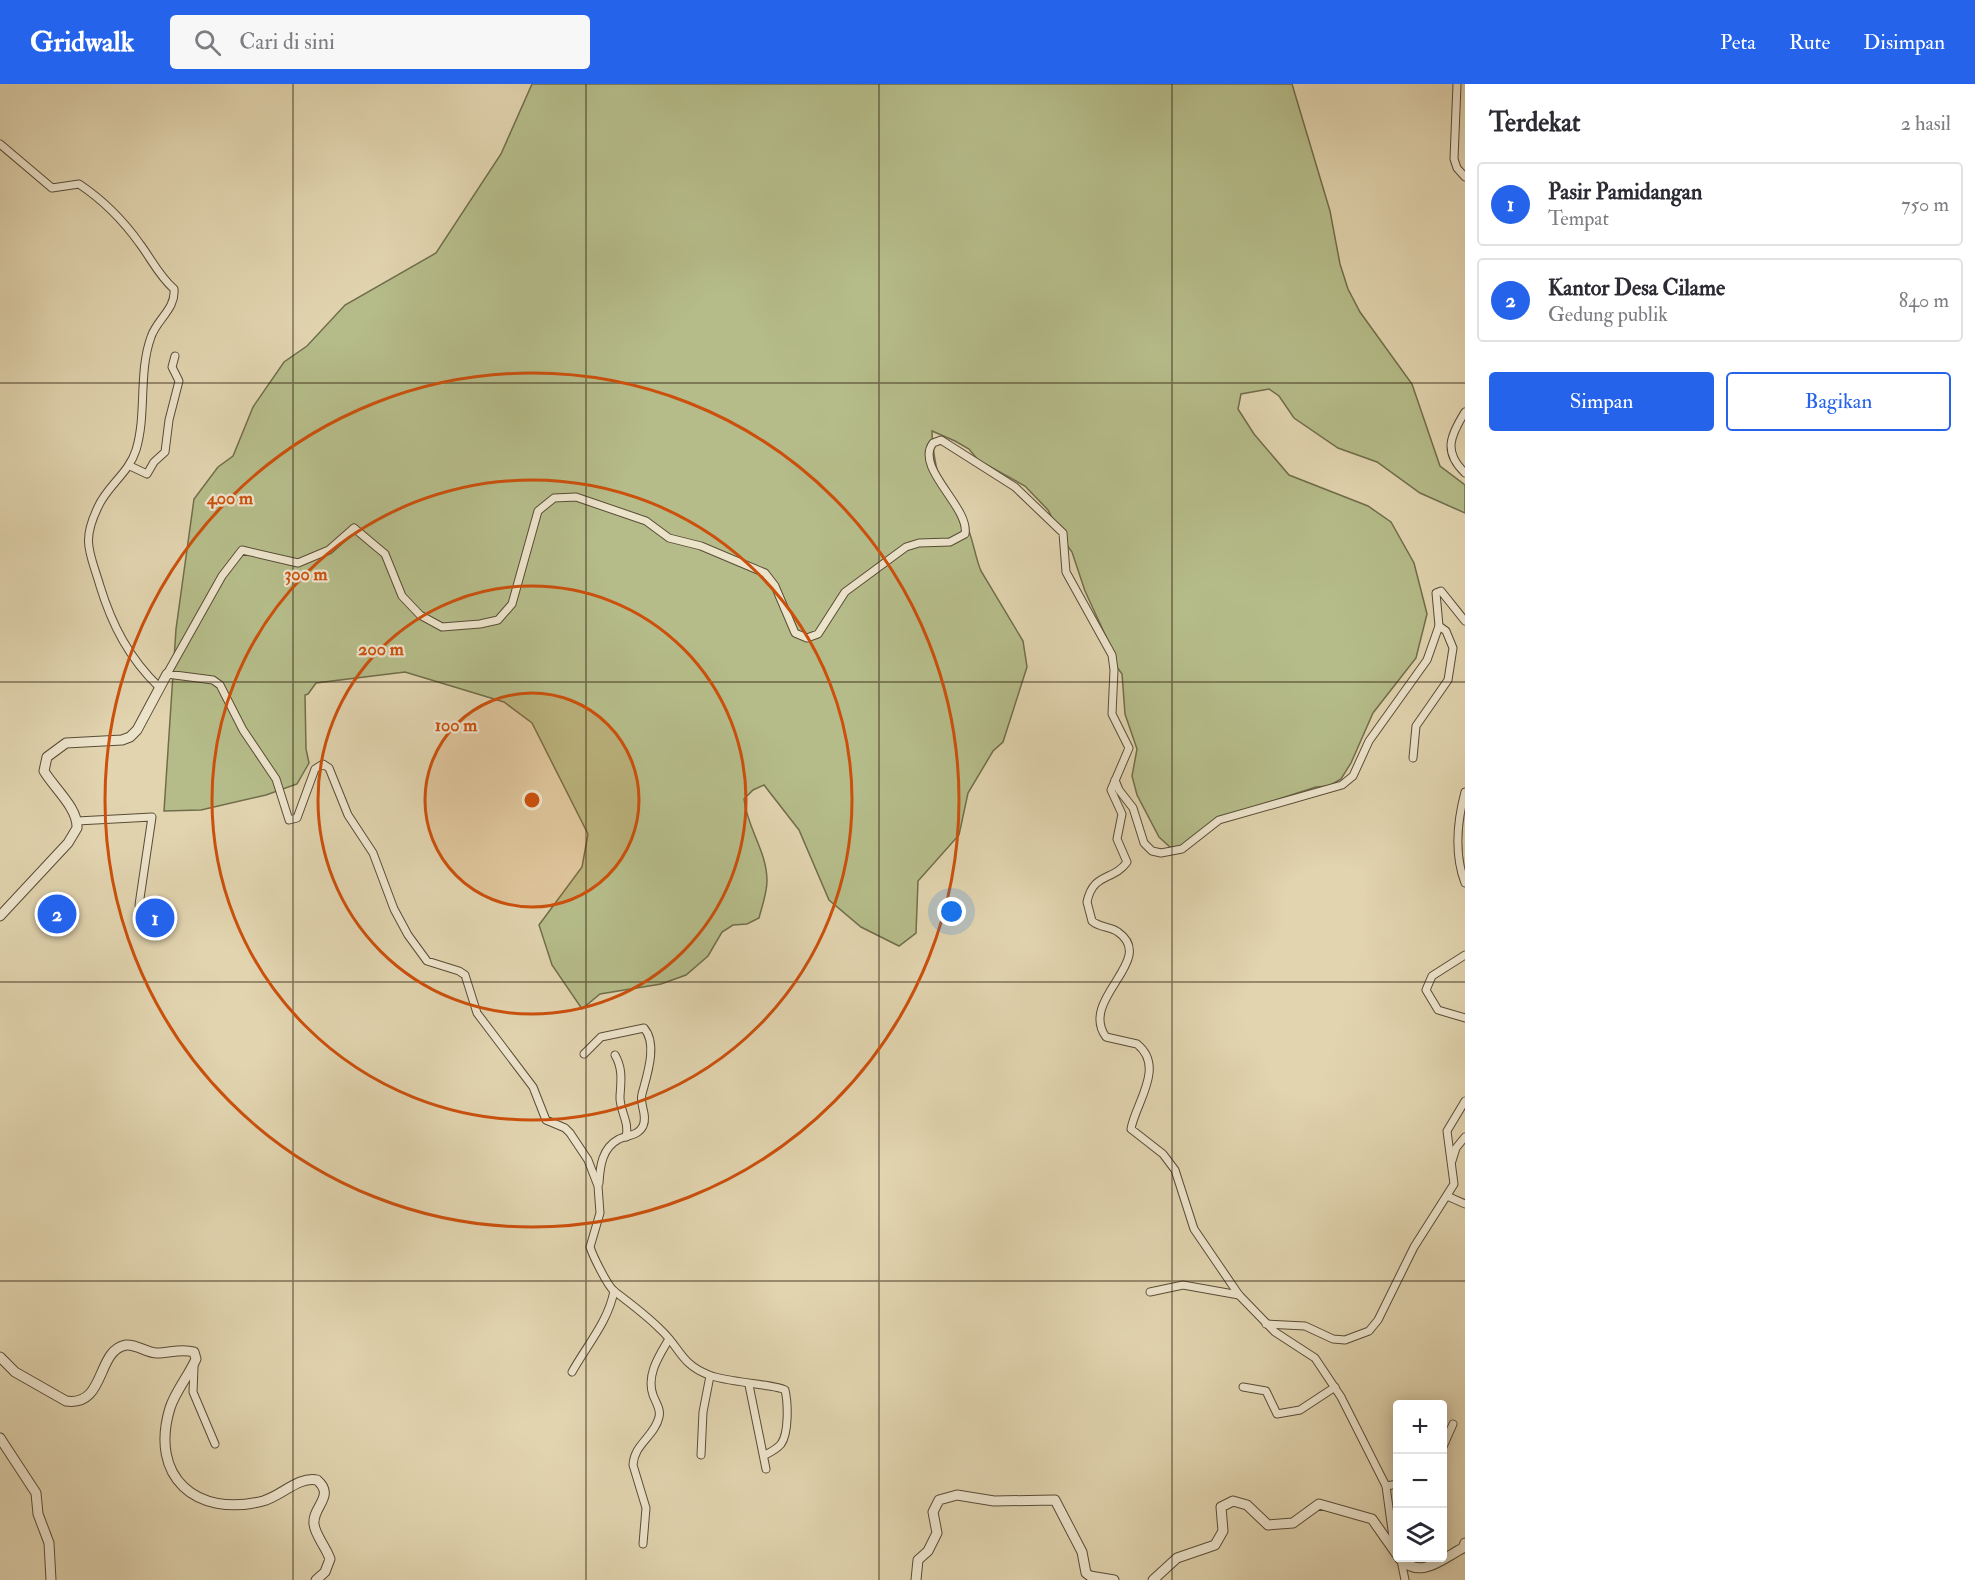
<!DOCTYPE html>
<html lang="id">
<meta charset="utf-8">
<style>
:root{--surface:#fff;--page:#f7f7f7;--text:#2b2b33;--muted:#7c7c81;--line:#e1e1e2;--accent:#2563eb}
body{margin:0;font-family:"IM FELL Double Pica",serif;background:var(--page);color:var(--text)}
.controls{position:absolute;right:18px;bottom:18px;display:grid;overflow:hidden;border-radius:6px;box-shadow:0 3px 15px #0003}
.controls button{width:54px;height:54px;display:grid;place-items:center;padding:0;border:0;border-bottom:2px solid var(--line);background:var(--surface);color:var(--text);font:30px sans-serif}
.you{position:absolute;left:952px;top:828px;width:21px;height:21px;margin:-15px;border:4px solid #fff;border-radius:50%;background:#1a73e8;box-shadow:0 0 0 9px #1a73e833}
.badge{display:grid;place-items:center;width:39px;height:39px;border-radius:50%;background:var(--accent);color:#fff;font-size:20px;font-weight:700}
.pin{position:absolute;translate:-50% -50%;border:3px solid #fff;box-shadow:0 2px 6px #0006}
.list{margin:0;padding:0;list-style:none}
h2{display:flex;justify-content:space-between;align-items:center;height:78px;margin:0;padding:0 24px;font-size:26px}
h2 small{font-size:20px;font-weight:400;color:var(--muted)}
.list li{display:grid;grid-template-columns:39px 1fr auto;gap:18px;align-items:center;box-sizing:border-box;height:84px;margin:0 12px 12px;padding:0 12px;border:2px solid var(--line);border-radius:6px}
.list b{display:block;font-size:22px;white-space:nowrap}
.list p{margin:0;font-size:20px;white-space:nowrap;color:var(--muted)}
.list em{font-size:20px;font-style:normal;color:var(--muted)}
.actions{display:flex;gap:12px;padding:18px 24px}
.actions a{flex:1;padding:14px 0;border:2px solid var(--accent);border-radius:6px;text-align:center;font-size:21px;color:var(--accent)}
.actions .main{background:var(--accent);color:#fff}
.icon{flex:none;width:33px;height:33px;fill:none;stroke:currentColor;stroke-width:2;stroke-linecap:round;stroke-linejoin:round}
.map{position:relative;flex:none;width:1465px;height:1496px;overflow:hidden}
header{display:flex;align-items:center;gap:36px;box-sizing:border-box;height:84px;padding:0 30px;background:var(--accent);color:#fff}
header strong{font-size:28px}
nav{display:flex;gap:33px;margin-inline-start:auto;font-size:21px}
.search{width:420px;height:54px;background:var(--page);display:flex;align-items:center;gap:15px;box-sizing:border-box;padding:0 21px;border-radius:6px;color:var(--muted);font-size:22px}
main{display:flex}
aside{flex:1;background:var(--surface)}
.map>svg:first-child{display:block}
.green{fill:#b5bc89;stroke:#706d4b;stroke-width:1.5}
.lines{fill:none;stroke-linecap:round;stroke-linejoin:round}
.minor-casing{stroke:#594c36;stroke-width:9}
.tertiary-casing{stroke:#594c36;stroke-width:11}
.minor{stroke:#ece3cb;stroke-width:7}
.tertiary{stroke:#ece3cb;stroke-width:9}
.grid{fill:none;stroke:#2c1e0d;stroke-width:1.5;stroke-opacity:0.55}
.ring{fill:none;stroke:#cc500c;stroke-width:3}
.centre{fill:#cc500c;stroke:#ece3cb;stroke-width:3}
.ring-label{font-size:18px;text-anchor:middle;font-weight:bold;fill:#cc500c;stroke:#ece3cb;stroke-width:4.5;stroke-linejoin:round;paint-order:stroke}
</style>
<header>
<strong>Gridwalk</strong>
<div class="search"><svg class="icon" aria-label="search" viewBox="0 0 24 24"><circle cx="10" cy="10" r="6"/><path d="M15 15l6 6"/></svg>Cari di sini</div>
<nav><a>Peta</a><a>Rute</a><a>Disimpan</a></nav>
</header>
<main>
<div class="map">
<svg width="1465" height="1496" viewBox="0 0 1465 1496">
<rect width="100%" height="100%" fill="#e1d4af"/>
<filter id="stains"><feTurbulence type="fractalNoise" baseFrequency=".00333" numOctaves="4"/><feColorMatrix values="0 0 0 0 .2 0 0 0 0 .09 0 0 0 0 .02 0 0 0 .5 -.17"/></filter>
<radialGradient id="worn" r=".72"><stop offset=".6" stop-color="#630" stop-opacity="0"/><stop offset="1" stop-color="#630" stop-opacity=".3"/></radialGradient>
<path class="green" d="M 532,0 L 1292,0 L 1330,127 L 1340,180 L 1348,205 L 1360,228 L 1412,300 L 1440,382 L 1465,401 L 1465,429 L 1420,409 L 1377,378 L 1338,364 L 1294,334 L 1279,312 L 1269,305 L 1241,310 L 1238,325 L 1254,350 L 1289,391 L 1368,422 L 1391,438 L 1414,479 L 1424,518 L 1427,530 L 1416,574 L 1373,629 L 1351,679 L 1341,695 L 1329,702 L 1316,703 L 1229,731 L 1184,762 L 1171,764 L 1159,753 L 1137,711 L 1132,692 L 1137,665 L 1125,630 L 1122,590 L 1114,579 L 1113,568 L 1085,507 L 1072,468 L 1064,457 L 1048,426 L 1025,402 L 978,376 L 969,365 L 955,357 L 932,347 C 932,361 936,386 941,400 C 947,412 958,423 964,435 C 973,452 974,470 981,487 L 1023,557 L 1027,583 L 1003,658 L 993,667 L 968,709 L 959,751 L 918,797 L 916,849 L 899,862 L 861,843 L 829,816 L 799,746 L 764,701 L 753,706 L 744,715 C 747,744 767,767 767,797 C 767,809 762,822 759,834 L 747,840 L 733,841 L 722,848 L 708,872 L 686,891 L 661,900 L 600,910 L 582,925 L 552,881 L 539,841 L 582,783 L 588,750 L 532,639 L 504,618 L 405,588 L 316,599 L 308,610 L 305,611 L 306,665 L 309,679 L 297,700 L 266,711 L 201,726 L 164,727 L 176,545 L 194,415 L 218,383 L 233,372 L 253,323 L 284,278 L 307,262 L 345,221 L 436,169 L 501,70 Z"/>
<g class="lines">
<defs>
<g id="minor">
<path d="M 1457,0 L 1454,75 L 1457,84 L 1465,93"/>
<path d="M 0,60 L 52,104 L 79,100 C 103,116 123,136 140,160 C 152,176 159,192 174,205 C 176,225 157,235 151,253 C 138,289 147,330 136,366 C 129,389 107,402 98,423 C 81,458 90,468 100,502 C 112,541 129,574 159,603"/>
<path d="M 1465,328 C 1450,352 1443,368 1465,389"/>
<path d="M 130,382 L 147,390 L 154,378 L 165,368 L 169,336 L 179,297 L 172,283 L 175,272"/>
<path d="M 1413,674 L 1416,642 L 1448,596 L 1453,564 L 1446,547 L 1439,542"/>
<path d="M 1115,696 L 1119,706 L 1133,724 L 1144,759 L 1152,767 L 1161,769 L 1182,765 L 1219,736 L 1342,701 L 1353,692 L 1369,657 L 1427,576 L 1439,542 L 1436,509 L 1441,507 L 1465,537"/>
<path d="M 1465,708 C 1457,738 1454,770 1465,799"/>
<path d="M 77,737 L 152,733 L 139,821"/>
<path d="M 1465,871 L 1432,892 L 1426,906 L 1438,926 L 1465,934"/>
<path d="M 584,970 L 601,953 L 644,944 C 658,960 647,991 642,1010 C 639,1020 648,1031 643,1042 C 638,1052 628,1051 619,1055 C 602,1064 600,1082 599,1099"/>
<path d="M 615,971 C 623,985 621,997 620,1012 C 619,1026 630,1038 626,1053"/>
<path d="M 1452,1077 L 1456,1064 L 1465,1053"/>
<path d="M 1447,1112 L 1465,1120"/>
<path d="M 1150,1208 L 1183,1201 L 1239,1211"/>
<path d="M 1266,1240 L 1305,1242 L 1333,1255 L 1345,1256 L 1369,1247 L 1378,1236 L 1414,1163 L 1454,1100 L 1447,1047 L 1465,1017"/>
<path d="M 194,1283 L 193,1308 L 215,1360"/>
<path d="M 572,1288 C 587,1261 608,1238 614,1207"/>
<path d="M 749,1301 L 766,1385"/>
<path d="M 1243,1303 L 1266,1307 L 1277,1330 L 1300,1326 L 1335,1303"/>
<path d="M 1442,1365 L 1453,1340"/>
<path d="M 701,1371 L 703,1328 L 710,1292"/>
<path d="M 765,1371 C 771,1368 777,1365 781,1360 C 789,1349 788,1319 785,1306 C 779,1301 725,1298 709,1291 C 680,1280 680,1263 660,1245 C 646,1231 630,1219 614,1207 C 607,1201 593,1172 590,1163 L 600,1129 L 598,1102 L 588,1076 L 570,1049 L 565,1044 L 546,1036 L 533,1003 L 477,929 L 465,891 L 459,887 L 427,877 L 408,851 L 394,825 L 373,769 L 348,731 L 329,684 L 323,680 L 315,685 L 297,734 L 289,736 L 276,695 L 243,646 L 220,601 L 213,596 L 167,590 L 222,492 L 242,466 L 298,479 L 329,466 L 354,444 L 385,470 L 402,512 L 420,531 L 442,543 L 480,540 L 498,536 L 512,520 L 538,427 L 554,414 L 576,413 L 646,437 L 669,454 L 701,462 L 765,489 L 775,502 L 795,549 L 807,554 L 818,550 L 845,508 L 906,463 L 919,459 L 950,458 L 965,450 C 970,423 914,384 933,359 L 941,356 L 1015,403 L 1063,449 L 1066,488 L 1112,571 L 1114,586 L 1112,630 L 1129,664 L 1111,706 L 1122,730 L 1117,755 L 1127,778 C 1114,797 1093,788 1087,818 L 1092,837 C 1100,844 1110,842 1118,848 C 1158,876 1078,915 1106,953 L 1137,960 C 1166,983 1135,1020 1131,1045 L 1163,1070 L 1175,1086 L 1194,1145 L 1239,1211 L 1275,1248 L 1315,1274 L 1341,1313 L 1386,1402 L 1395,1468"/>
<path d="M 1386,1402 L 1398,1400"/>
<path d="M 643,1460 L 646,1424 L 633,1381 C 634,1360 655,1352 659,1333 C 661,1325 656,1319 653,1311 C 646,1291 659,1272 669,1255"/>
<path d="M 1401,1476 L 1405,1496"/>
</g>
<g id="tertiary">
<path d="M 0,832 L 68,759 L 77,744 C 78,724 54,704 44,687 L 47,673 L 66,659 L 122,656 L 130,653 L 137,646 L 167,590"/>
<path d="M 0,1273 L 15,1288 L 66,1317 C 106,1323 96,1266 126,1261 C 137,1260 146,1269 157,1269 C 170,1269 181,1264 194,1268 L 196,1275 C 189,1291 175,1308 170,1324 C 149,1393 196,1434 263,1417 C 281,1412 299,1392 317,1396 C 336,1412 312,1423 314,1440 C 315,1451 326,1463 330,1475 L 325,1488 L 316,1496"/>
<path d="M 0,1354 L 36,1409 L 38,1430 L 49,1459 L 51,1496"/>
<path d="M 1399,1474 C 1421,1496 1440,1476 1463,1464 L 1465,1459"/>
<path d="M 916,1496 L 918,1476 L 928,1467 L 937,1449 L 933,1428 L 939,1416 L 957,1411 L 994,1417 L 1055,1416 L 1082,1468 L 1086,1489 L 1090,1492 L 1114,1496"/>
<path d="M 1153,1496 L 1177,1474 L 1215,1461 L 1223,1447 L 1221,1423 L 1233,1417 L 1247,1421 L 1268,1441 L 1293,1439 L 1319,1420 L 1372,1435 L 1398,1472"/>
</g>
</defs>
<use href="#minor" class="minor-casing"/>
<use href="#tertiary" class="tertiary-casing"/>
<use href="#minor" class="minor"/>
<use href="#tertiary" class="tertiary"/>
</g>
<path class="grid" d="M 293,0 L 293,1496M 586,0 L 586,1496M 879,0 L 879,1496M 1172,0 L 1172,1496M 0,299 L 1465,299M 0,598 L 1465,598M 0,898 L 1465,898M 0,1197 L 1465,1197"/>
<circle cx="532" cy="716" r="107" fill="#cc500c" fill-opacity=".12"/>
<g class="ring">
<circle cx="532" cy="716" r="107"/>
<circle cx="532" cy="716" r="214"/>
<circle cx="532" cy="716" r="320"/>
<circle cx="532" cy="716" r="427"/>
</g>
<circle cx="532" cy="716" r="9" class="centre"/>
<g class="ring-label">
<text x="230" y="420">400 m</text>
<text x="306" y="496">300 m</text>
<text x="381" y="571">200 m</text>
<text x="456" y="647">100 m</text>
</g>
<rect width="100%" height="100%" filter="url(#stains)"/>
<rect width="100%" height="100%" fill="url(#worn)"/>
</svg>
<div class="controls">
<button>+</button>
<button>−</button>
<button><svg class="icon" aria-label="layers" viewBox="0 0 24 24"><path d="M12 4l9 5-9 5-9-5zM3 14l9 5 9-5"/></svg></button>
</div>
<div class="you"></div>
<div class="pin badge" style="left:155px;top:834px">1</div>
<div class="pin badge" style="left:57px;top:830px">2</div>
</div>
<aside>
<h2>Terdekat<small>2 hasil</small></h2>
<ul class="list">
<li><span class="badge">1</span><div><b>Pasir Pamidangan</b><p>Tempat</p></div><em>750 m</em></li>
<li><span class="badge">2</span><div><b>Kantor Desa Cilame</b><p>Gedung publik</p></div><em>840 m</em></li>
</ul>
<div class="actions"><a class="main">Simpan</a><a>Bagikan</a></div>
</aside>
</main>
